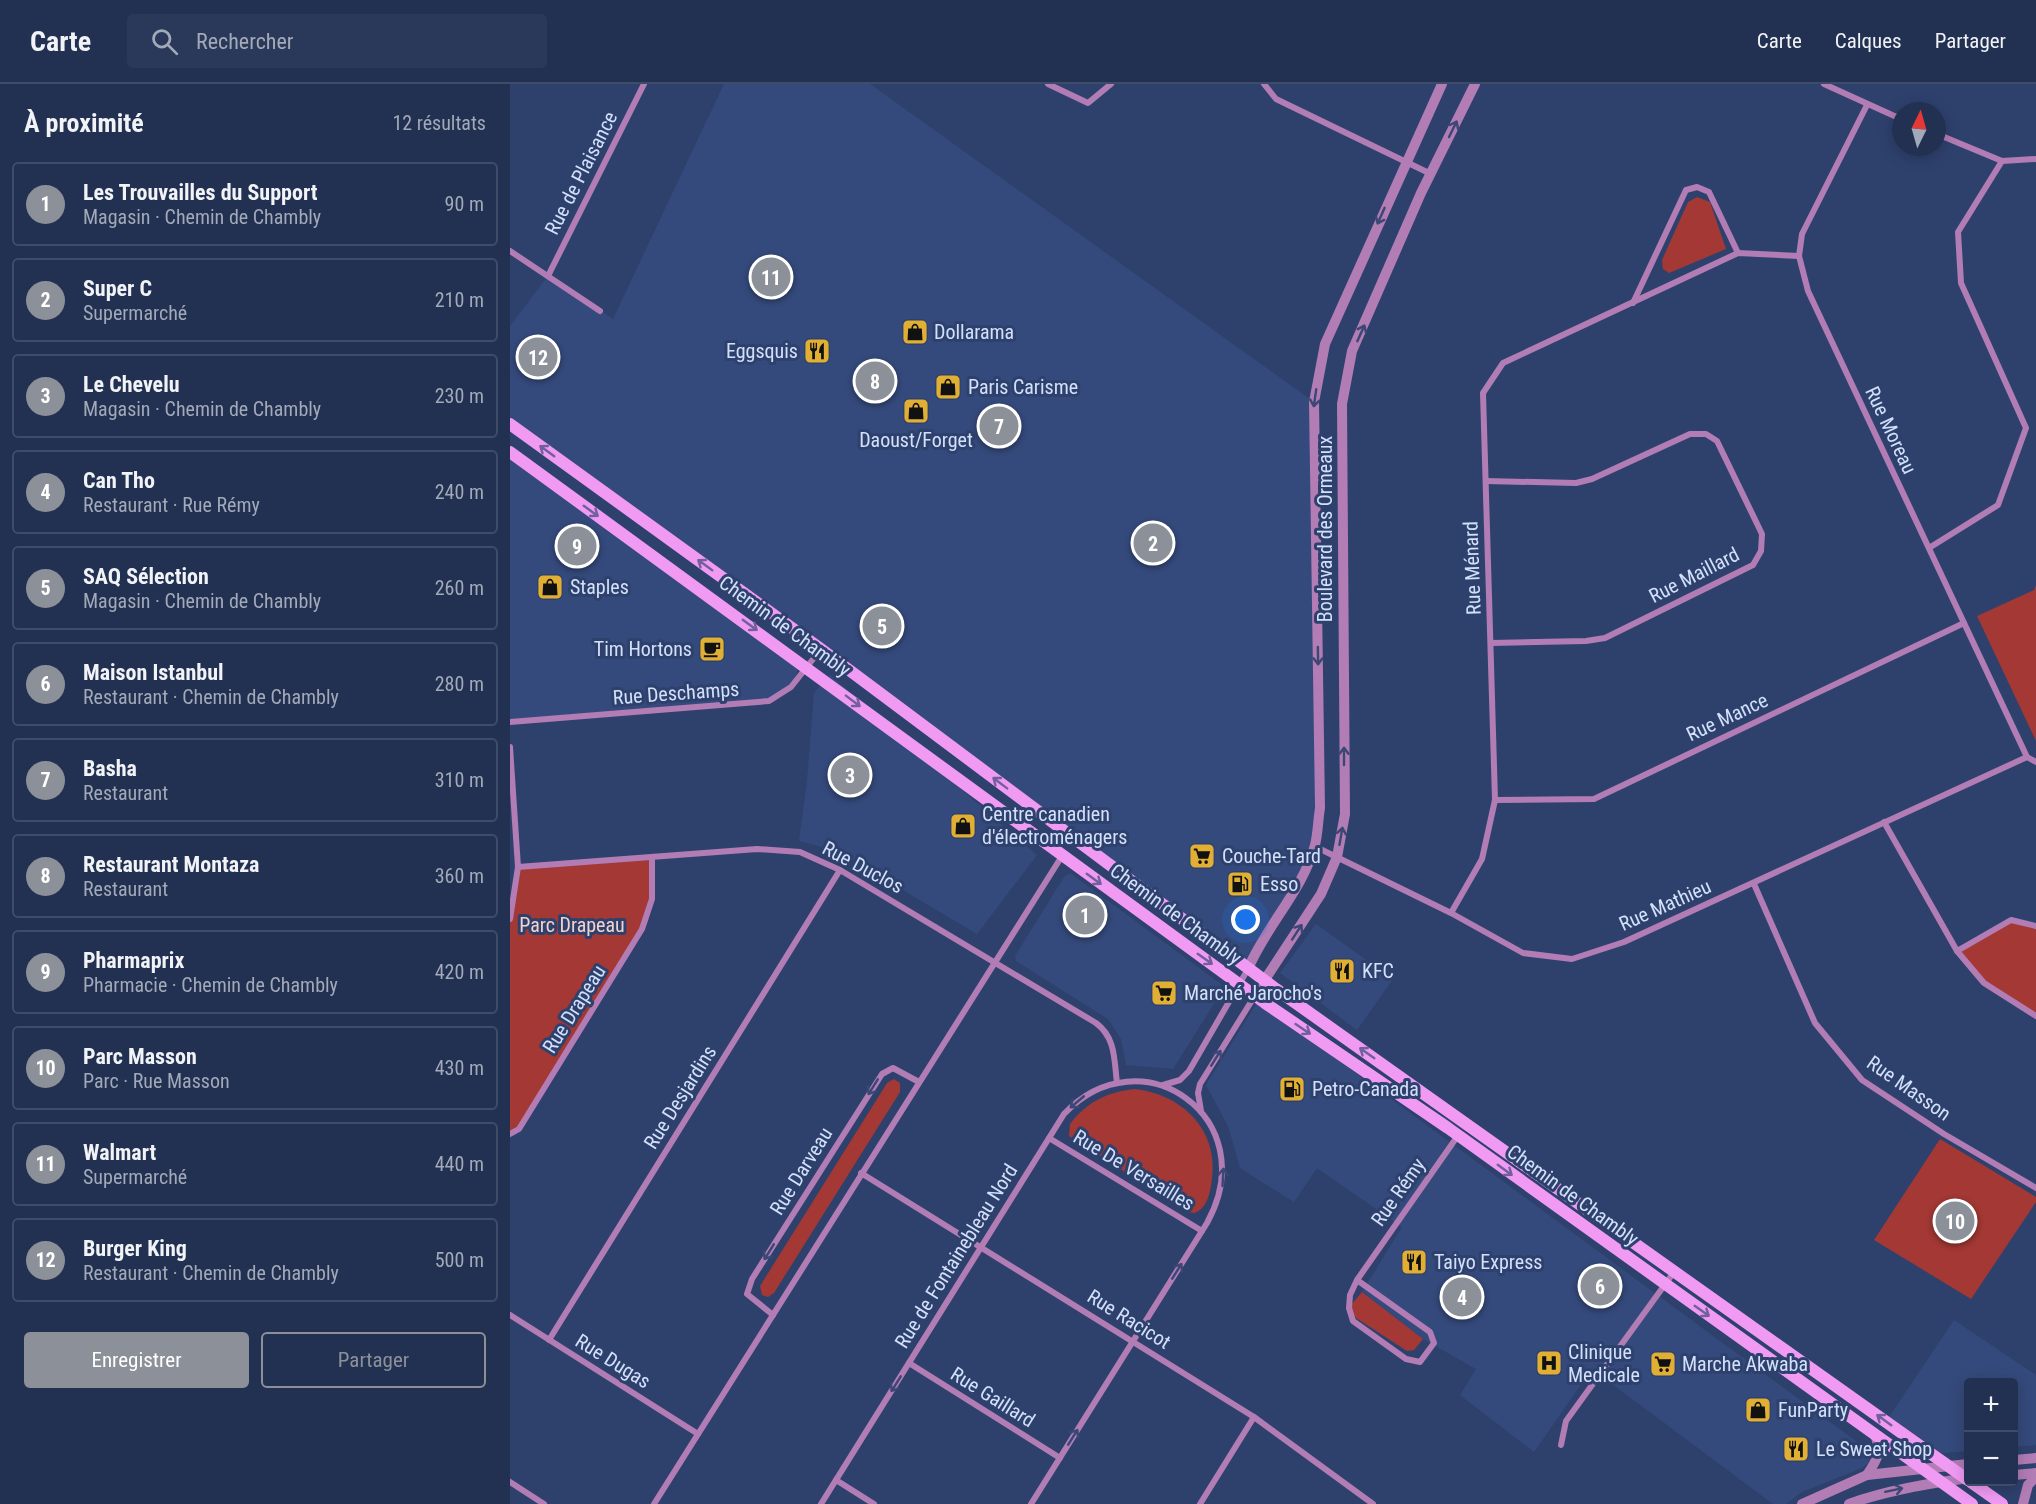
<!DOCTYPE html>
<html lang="fr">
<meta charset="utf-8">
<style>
:root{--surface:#223152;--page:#2a3959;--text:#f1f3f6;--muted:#a2a9b8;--line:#3f4c69;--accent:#8c9099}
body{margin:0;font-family:"Roboto Condensed",sans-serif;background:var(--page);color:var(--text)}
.controls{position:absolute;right:18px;bottom:18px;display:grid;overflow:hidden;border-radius:6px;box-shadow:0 3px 15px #0003}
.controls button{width:54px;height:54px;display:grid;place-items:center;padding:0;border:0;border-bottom:2px solid var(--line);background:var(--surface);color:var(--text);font:30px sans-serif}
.compass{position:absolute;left:1382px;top:18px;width:54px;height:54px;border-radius:50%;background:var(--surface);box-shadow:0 3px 15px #0003;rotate:5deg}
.you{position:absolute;left:736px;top:836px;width:21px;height:21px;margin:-15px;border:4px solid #fff;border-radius:50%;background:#1a73e8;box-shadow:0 0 0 9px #1a73e833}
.badge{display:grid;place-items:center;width:39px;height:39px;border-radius:50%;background:var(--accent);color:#fff;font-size:20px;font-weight:700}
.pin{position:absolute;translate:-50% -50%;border:3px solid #fff;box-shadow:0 2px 6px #0006}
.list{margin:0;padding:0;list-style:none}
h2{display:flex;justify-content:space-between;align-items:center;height:78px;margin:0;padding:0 24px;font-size:26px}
h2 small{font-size:20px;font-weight:400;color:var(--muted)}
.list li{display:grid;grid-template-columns:39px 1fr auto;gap:18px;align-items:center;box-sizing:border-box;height:84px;margin:0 12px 12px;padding:0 12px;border:2px solid var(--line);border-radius:6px}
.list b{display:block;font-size:22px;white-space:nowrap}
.list p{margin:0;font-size:20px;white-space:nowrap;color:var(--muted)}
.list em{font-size:20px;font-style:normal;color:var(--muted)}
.actions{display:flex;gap:12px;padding:18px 24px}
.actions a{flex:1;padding:14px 0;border:2px solid var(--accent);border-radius:6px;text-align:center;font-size:21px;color:var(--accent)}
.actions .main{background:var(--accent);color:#fff}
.icon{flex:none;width:33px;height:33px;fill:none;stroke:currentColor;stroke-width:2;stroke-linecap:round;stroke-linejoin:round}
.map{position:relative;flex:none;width:1526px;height:1420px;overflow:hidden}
header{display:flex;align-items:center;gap:36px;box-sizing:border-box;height:84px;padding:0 30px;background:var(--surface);border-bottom:2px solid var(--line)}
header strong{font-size:28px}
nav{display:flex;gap:33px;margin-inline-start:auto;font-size:21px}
.search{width:420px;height:54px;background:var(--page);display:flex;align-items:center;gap:15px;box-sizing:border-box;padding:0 21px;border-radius:6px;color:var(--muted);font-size:22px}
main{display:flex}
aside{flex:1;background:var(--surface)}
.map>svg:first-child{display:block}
.built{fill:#354a7c}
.green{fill:#a33834}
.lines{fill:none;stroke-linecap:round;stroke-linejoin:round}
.minor{stroke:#b27cb4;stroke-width:6}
.tertiary{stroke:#b27cb4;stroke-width:10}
.secondary{stroke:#f09af3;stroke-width:12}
.oneway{stroke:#3b4774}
.oneway2{stroke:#72609c}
.labels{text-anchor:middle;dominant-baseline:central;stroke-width:6;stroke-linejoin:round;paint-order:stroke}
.street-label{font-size:20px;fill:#d3e0fb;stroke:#2e416d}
.poi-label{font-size:20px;fill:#d3e0fb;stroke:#2e416d;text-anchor:start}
.park-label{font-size:20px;fill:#f3d1cd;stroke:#2e416d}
</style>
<header>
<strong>Carte</strong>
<div class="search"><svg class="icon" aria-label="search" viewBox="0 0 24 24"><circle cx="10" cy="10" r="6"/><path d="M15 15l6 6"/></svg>Rechercher</div>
<nav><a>Carte</a><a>Calques</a><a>Partager</a></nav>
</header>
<main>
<aside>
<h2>À proximité<small>12 résultats</small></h2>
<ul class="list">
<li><span class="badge">1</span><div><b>Les Trouvailles du Support</b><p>Magasin · Chemin de Chambly</p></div><em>90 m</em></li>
<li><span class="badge">2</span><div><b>Super C</b><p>Supermarché</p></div><em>210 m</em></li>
<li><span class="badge">3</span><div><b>Le Chevelu</b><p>Magasin · Chemin de Chambly</p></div><em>230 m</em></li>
<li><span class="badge">4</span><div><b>Can Tho</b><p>Restaurant · Rue Rémy</p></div><em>240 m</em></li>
<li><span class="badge">5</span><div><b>SAQ Sélection</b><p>Magasin · Chemin de Chambly</p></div><em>260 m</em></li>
<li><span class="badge">6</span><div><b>Maison Istanbul</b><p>Restaurant · Chemin de Chambly</p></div><em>280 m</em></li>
<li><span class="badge">7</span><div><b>Basha</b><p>Restaurant</p></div><em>310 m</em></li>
<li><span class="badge">8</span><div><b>Restaurant Montaza</b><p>Restaurant</p></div><em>360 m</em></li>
<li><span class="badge">9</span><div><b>Pharmaprix</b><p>Pharmacie · Chemin de Chambly</p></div><em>420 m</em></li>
<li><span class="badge">10</span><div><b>Parc Masson</b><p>Parc · Rue Masson</p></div><em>430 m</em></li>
<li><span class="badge">11</span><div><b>Walmart</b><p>Supermarché</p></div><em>440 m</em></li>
<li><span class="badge">12</span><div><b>Burger King</b><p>Restaurant · Chemin de Chambly</p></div><em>500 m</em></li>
</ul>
<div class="actions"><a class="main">Enregistrer</a><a>Partager</a></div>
</aside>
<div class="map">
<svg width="1526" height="1420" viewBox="0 0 1526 1420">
<rect width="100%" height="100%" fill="#2e416d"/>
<g class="built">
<path d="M 214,0 L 360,0 L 804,318 L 808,517 L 804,762 L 738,885 L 0,340 L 0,242 L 38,192 L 103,235 Z"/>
<path d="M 0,368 L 291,578 L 281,603 L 259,617 L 0,638 Z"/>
<path d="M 320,591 L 527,771 L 467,850 L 327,767 L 289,757 L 297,697 L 304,609 Z"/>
<path d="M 560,789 L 711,900 L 712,907 L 663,985 L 616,981 L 611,955 L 598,935 L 506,877 L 505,872 L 554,793 Z"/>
<path d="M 806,840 L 883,895 L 847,946 L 770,889 Z"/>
<path d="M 748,917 L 1358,1366 L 1360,1374 L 1358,1379 L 1352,1384 L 1292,1408 L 1276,1420 L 1263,1420 L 1082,1285 L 1024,1368 L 950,1311 L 966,1285 L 913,1255 L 852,1208 L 892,1143 L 807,1084 L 784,1118 L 730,1084 L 718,1042 L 696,1001 Z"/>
<path d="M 1444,1236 L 1526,1291 L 1526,1361 L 1504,1363 L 1504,1298 L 1458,1298 L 1458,1367 L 1432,1369 L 1379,1333 Z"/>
</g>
<g class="green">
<path d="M 1187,113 L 1200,118 L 1216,165 L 1159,189 L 1153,185 L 1152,176 L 1178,118 Z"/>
<path d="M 1526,501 L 1526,657 L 1467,532 L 1524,506 Z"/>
<path d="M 142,774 L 142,815 L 132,845 L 9,1045 L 0,1050 L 0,835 L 8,783 Z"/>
<path d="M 1501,836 L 1526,842 L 1526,932 L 1474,899 L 1447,867 Z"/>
<path d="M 384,995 L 390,999 L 390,1008 L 264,1209 L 258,1213 L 252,1211 L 250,1202 L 377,999 Z"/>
<path d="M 624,1005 C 674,1010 712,1049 701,1102 C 699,1113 696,1124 685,1129 L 677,1128 L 559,1052 L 560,1040 C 577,1018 597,1008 624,1005 Z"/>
<path d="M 1430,1055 L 1526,1113 L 1526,1118 L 1461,1215 L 1364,1156 Z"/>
<path d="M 852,1208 L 913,1255 L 904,1266 L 897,1267 L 843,1232 L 841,1221 Z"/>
</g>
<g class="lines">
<g class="minor">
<path d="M 538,0 L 578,19 L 601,0"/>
<path d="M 754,0 L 766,15 L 921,90"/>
<path d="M 1314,0 L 1391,35"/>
<path d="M 1357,21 L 1292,150 L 1289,172 L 1298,207 L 1517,673 L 1526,678"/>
<path d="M 1427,50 L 1492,77 L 1526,75"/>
<path d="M 0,167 L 90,227"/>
<path d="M 38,192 L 134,0"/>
<path d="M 1123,219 L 1176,106 L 1187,103 L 1199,108 L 1228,169"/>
<path d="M 976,397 L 1066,399 L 1082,395 L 1180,350 L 1196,350 L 1207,357 L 1252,450 L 1251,467 L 1243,481 L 1095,554 L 1076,557 L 981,559"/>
<path d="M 1419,464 L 1488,421 L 1516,344 L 1451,199 L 1448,148 L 1492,77"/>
<path d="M 0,638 L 259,617 L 281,603 L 311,565"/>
<path d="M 0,663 L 8,783 L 0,835"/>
<path d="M 985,716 L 1084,715 L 1454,539"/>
<path d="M 1374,738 L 1447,867 L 1474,899 L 1526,932"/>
<path d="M 804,762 L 941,829 L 1013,869 L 1062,875 L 1114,858 L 1517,673"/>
<path d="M 8,783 L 247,765 L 290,768 L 330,786 L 586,939 C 606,954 604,976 607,999"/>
<path d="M 1244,800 L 1305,939 L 1352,996 L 1434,1050 L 1526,1104"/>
<path d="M 941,829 L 972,775 L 985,716 L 973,309 L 993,279 L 1228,169 L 1289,172"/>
<path d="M 1447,867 L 1501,836 L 1526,842"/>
<path d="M 653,1001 L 670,996 L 679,987 L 738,885"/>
<path d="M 691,1027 L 688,1009 L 690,1000 L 754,897"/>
<path d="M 0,1050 L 9,1045 L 132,845 L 142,815 L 142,774"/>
<path d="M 539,1054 L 692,1147"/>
<path d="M 351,1089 L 744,1333 L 863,1420"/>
<path d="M 847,1196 L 920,1248 L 924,1259 L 910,1278 L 896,1275 L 843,1237 L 839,1224 L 840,1211 L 847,1196 L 949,1050"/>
<path d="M 0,1231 L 188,1350"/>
<path d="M 263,1231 L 237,1210 L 242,1195 L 372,990 L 383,984 L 409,998"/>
<path d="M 39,1256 L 330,786"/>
<path d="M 399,1279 L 550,1374"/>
<path d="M 1051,1361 L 1056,1337 L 1164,1188"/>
<path d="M 326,1396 L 364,1420"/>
<path d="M 0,1398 L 34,1420"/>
<path d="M 144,1420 L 552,772"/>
<path d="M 311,1420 L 554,1030 C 631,948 755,1034 697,1139 L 521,1420"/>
<path d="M 690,1420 L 744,1333"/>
</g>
<g class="tertiary">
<path d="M 738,885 C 756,842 793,806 805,761 C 808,749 808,736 810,724 L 804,318 L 815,260 L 932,0"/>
<path d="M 754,897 L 811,810 L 827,773 L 835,730 L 832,320 L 842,267 L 911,109 L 965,0"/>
<path d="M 1504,1376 L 1526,1374"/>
<path d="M 1357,1391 C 1367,1376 1373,1367 1364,1349"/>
<path d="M 1504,1391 L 1526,1389"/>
<path d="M 1292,1420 L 1357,1391 L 1458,1380"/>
<path d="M 1339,1420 C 1378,1406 1417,1400 1458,1394"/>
<path d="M 1513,1420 L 1518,1401 L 1526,1393"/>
</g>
<g class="secondary">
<path d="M 0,340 L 311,565 L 766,905 L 1458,1396"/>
<path d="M 0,368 L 755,919 L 938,1044 L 1462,1420"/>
<path d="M 1461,1398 L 1492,1420"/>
</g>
</g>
<defs><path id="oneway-shaft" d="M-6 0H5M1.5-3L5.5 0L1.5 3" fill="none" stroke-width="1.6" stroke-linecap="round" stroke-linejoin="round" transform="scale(1.5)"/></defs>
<g class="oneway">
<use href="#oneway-shaft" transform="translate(943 45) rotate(-64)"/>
<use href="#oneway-shaft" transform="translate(871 132) rotate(114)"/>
<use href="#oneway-shaft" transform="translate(851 249) rotate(-66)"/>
<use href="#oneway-shaft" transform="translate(805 314) rotate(98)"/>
<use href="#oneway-shaft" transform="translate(808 572) rotate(89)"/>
<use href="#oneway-shaft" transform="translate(834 672) rotate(-90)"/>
<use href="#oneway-shaft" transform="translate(831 752) rotate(-80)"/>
<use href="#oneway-shaft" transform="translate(787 848) rotate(-57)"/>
<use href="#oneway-shaft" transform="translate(706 974) rotate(-58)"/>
<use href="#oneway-shaft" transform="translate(363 1003) rotate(122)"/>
<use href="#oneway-shaft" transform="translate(567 1018) rotate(140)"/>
<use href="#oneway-shaft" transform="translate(713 1093) rotate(-87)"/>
<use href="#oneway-shaft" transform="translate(259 1168) rotate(122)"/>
<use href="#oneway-shaft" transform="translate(667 1187) rotate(-58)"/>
<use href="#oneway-shaft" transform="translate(386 1300) rotate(122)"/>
<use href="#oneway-shaft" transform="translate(563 1353) rotate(-58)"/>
<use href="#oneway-shaft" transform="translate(1384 1406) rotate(-12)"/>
</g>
<g class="oneway2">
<use href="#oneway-shaft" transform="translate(37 367) rotate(-144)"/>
<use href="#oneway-shaft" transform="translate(81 427) rotate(36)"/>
<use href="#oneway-shaft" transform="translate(195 481) rotate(-144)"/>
<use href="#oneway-shaft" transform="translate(240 541) rotate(36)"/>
<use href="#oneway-shaft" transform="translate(343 617) rotate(37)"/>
<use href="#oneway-shaft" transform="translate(490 699) rotate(-143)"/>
<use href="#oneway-shaft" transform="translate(584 795) rotate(36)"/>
<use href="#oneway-shaft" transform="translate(695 875) rotate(35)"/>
<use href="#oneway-shaft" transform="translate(793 945) rotate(34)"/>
<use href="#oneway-shaft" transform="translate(857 969) rotate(-145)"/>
<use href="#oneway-shaft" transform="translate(995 1086) rotate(36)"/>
<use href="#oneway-shaft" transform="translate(1192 1227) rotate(35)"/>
<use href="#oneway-shaft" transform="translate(1374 1336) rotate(-144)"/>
</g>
<defs>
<symbol id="shop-square" viewBox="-11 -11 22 22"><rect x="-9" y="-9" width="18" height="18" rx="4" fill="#e1af34" stroke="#2e416d"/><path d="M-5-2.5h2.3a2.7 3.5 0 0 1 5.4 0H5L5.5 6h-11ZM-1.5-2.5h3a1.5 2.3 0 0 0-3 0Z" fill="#111"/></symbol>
<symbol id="restaurant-square" viewBox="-11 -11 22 22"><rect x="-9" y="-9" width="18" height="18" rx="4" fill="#e1af34" stroke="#2e416d"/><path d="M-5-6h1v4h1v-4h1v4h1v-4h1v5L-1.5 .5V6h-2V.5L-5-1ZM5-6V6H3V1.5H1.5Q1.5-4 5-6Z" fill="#111"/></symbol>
<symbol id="cafe-square" viewBox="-11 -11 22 22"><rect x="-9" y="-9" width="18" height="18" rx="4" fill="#e1af34" stroke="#2e416d"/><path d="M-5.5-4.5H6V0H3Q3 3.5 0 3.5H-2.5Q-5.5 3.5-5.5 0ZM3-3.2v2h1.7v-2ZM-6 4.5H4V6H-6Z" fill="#111"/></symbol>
<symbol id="supermarket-square" viewBox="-11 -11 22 22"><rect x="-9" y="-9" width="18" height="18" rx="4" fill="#e1af34" stroke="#2e416d"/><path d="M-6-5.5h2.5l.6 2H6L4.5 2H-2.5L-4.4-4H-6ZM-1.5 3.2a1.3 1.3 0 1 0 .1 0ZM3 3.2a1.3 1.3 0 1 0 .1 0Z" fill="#111"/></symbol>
<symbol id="fuel-square" viewBox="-11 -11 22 22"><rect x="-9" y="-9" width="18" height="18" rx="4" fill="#e1af34" stroke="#2e416d"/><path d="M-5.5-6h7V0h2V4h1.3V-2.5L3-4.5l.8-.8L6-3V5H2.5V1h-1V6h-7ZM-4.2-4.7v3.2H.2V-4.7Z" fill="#111"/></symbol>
<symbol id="hospital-square" viewBox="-11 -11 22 22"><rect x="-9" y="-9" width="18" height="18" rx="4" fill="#e1af34" stroke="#2e416d"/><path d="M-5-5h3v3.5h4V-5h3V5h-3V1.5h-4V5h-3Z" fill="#111"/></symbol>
</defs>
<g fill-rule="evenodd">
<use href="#shop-square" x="390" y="233" width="30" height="30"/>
<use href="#restaurant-square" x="292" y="252" width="30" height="30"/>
<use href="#shop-square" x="423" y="288" width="30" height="30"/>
<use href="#shop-square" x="391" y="312" width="30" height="30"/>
<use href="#shop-square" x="25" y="488" width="30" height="30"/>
<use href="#cafe-square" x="187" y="550" width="30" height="30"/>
<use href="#shop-square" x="438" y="727" width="30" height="30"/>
<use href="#supermarket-square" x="677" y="757" width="30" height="30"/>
<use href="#fuel-square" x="715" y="785" width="30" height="30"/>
<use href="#restaurant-square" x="817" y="872" width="30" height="30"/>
<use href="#supermarket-square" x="639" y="894" width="30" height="30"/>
<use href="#fuel-square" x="767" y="990" width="30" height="30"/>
<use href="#restaurant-square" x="889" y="1163" width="30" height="30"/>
<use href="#hospital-square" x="1024" y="1264" width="30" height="30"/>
<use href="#supermarket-square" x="1138" y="1265" width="30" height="30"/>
<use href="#shop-square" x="1233" y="1311" width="30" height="30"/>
<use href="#restaurant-square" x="1271" y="1350" width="30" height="30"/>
</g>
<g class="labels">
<g class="street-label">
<text transform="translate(71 89) rotate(-63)">Rue de Plaisance</text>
<text transform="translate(1381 346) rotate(65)">Rue Moreau</text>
<text transform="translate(815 445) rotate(-90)">Boulevard des Ormeaux</text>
<text transform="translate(962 484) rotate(-92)">Rue Ménard</text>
<text transform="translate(1184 491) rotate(-27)">Rue Maillard</text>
<text transform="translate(275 542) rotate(36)">Chemin de Chambly</text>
<text transform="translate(166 609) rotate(-4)">Rue Deschamps</text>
<text transform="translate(1217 633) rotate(-25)">Rue Mance</text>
<text transform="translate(353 783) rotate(28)">Rue Duclos</text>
<text transform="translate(1155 821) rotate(-24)">Rue Mathieu</text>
<text transform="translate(666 830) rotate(36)">Chemin de Chambly</text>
<text transform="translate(64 925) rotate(-58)">Rue Drapeau</text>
<text transform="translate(1399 1004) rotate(35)">Rue Masson</text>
<text transform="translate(170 1013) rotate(-58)">Rue Desjardins</text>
<text transform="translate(624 1086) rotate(31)">Rue De Versailles</text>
<text transform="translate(291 1087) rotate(-58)">Rue Darveau</text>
<text transform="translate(888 1108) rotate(-55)">Rue Rémy</text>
<text transform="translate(1063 1111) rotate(36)">Chemin de Chambly</text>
<text transform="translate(446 1172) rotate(-58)">Rue de Fontainebleau Nord</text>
<text transform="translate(619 1235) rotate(32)">Rue Racicot</text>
<text transform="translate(103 1277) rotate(32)">Rue Dugas</text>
<text transform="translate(483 1313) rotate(32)">Rue Gaillard</text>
</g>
<g class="poi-label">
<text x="424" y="248">Dollarama</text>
<text x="288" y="267" text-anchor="end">Eggsquis</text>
<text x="458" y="303">Paris Carisme</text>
<text x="406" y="356" text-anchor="middle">Daoust/Forget</text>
<text x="60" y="503">Staples</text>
<text x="182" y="565" text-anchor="end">Tim Hortons</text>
<text x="472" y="730">Centre canadien<tspan x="472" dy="23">d'électroménagers</tspan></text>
<text x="712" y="772">Couche-Tard</text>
<text x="750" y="800">Esso</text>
<text x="852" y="887">KFC</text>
<text x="674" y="909">Marché Jarocho's</text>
<text x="802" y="1005">Petro-Canada</text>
<text x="924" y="1178">Taiyo Express</text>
<text x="1058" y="1268">Clinique<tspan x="1058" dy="23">Medicale</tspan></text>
<text x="1172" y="1280">Marche Akwaba</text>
<text x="1268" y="1326">FunParty</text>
<text x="1306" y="1365">Le Sweet Shop</text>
</g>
<g class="park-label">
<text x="62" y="841">Parc Drapeau</text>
</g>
</g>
</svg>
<div class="controls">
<button>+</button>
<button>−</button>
</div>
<svg class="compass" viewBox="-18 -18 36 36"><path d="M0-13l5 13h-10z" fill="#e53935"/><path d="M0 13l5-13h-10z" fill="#a2a9b8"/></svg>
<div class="you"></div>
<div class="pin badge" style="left:575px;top:831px">1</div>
<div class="pin badge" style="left:643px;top:459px">2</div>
<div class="pin badge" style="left:340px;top:691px">3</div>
<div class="pin badge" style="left:952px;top:1213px">4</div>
<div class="pin badge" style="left:372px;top:542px">5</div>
<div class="pin badge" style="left:1090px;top:1202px">6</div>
<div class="pin badge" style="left:489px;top:342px">7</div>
<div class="pin badge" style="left:365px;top:297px">8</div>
<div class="pin badge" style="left:67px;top:462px">9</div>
<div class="pin badge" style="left:1445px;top:1137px">10</div>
<div class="pin badge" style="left:261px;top:193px">11</div>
<div class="pin badge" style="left:28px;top:273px">12</div>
</div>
</main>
